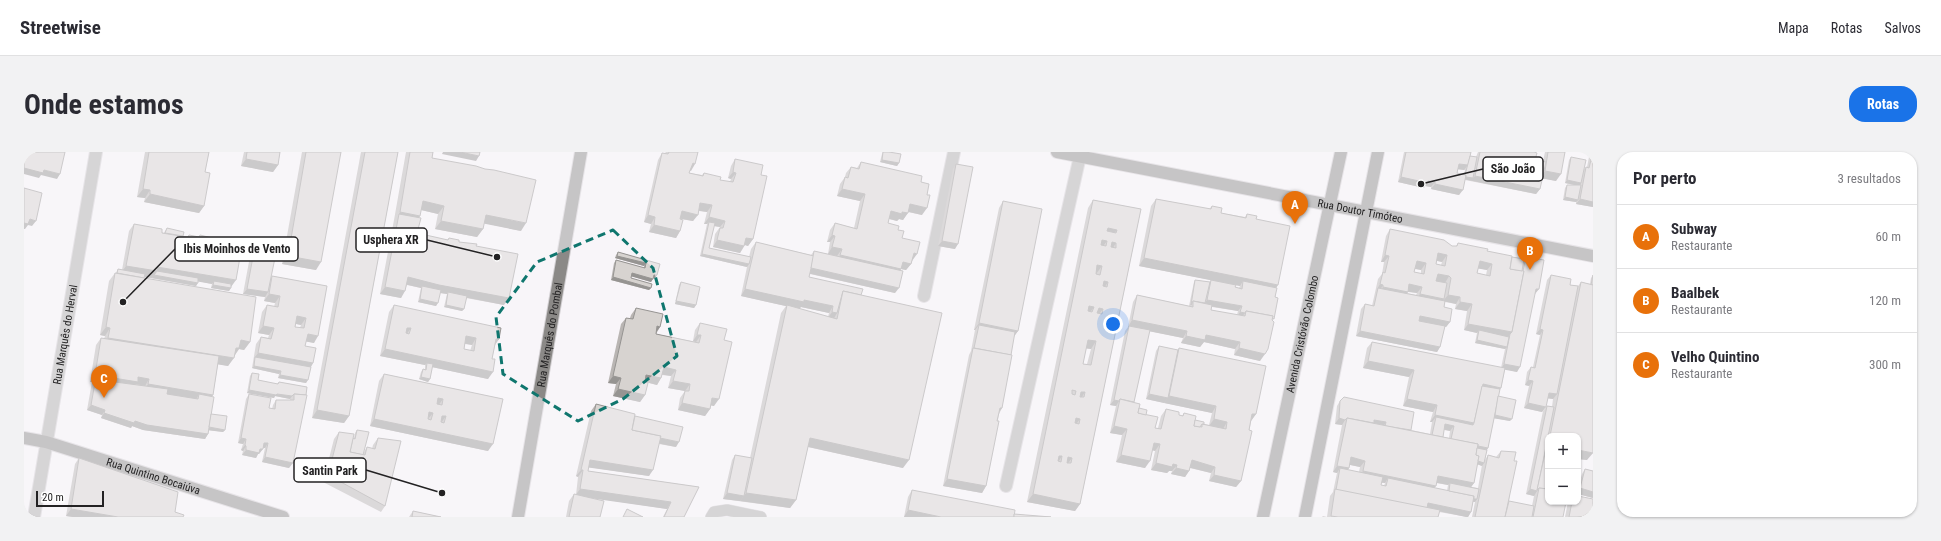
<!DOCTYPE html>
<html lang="pt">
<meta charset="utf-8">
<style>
:root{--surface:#fff;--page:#f2f2f3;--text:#2b2b33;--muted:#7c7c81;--line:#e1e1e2;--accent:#1a73e8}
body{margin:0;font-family:"Roboto Condensed",sans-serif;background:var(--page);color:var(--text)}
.controls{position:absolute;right:12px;bottom:12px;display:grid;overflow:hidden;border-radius:8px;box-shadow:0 1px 3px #0004}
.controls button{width:36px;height:36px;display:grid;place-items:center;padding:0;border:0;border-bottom:1px solid var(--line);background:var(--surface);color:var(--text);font:20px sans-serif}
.scale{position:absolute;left:12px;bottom:10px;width:68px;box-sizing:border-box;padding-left:4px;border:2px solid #232223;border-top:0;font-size:11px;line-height:14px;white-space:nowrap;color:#232223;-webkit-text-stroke:3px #fff;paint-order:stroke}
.you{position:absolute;left:1089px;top:172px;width:14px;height:14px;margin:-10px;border:3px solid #fff;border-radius:50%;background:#1a73e8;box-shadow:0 0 0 6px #1a73e833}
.badge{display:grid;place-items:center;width:26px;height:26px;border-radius:50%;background:var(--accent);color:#fff;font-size:13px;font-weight:700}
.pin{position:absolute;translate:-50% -33px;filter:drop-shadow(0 1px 2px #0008)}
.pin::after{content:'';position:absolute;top:21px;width:14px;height:12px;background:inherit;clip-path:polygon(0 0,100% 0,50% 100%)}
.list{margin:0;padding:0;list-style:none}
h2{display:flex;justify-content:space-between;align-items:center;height:52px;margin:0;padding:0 16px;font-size:17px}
h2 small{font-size:13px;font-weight:400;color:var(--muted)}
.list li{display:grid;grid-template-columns:26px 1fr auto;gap:12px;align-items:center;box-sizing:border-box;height:64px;padding:0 16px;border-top:1px solid var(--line)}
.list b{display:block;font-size:15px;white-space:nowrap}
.list p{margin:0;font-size:13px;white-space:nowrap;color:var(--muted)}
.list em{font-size:13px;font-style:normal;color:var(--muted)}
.map{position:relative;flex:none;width:1569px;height:365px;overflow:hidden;border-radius:16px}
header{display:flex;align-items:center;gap:24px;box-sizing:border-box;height:56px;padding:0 20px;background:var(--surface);border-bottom:1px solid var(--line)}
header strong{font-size:19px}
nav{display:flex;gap:22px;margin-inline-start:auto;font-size:14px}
.intro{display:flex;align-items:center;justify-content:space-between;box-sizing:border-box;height:96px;padding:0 24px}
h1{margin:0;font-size:28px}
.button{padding:10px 18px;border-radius:16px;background:var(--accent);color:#fff;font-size:14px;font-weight:700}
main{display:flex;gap:24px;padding:0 24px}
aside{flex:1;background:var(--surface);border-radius:16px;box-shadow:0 1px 3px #0004}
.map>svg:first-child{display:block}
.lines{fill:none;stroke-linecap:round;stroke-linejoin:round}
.lane-casing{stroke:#d2cfd2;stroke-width:12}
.street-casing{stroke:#d2cfd2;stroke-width:14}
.secondary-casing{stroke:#d2cfd2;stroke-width:14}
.lane{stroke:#aeadab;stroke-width:11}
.street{stroke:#aeadab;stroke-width:12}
.secondary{stroke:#8b8987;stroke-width:12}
.wall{fill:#b9b5b3;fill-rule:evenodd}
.shaded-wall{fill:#969492}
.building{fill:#d7d3d0;stroke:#969492;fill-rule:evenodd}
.marked{fill:none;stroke:#0f766e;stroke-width:3;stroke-dasharray:8 5;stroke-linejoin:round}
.labels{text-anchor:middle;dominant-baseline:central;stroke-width:3;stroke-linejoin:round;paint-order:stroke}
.street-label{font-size:11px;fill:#232223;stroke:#fff}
.leader{fill:none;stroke:#232223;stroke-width:1.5}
.callout-dot{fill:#232223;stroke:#fff;stroke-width:1.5}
.callout{fill:#fff;stroke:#232223;stroke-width:1.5}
.callout-label{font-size:12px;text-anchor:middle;font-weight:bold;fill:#232223}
</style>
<header>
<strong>Streetwise</strong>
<nav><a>Mapa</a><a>Rotas</a><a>Salvos</a></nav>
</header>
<div class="intro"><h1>Onde estamos</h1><a class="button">Rotas</a></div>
<main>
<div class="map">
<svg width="1569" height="365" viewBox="0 0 1569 365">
<rect width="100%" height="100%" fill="#f8f5f9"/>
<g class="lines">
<defs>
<path id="lane" d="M 687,365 L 690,360 L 703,358 L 737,365"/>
<g id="street">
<path d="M 900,144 L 930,0"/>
<path d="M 982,334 L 1056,4"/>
<path id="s1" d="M 10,365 L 72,0"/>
</g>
<g id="secondary">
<path id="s2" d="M 1033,0 L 1569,104"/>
<path id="s3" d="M 0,286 L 22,290 L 259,365"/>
<path id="s4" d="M 494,365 L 557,0"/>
<path id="s5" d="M 1239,365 L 1317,0"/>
<path d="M 1281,365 L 1354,0"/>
</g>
</defs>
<use href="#lane" class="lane-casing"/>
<use href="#street" class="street-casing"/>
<use href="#secondary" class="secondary-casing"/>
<use href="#lane" class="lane"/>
<use href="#street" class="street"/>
<use href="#secondary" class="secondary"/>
</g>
<g class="wall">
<path d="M 121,0 L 185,0 L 181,20 L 180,54 L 175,61 L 120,50 L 121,46 L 113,45 Z"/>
<path d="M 220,0 L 256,0 L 254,13 L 249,20 L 217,14 Z"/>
<path d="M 278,0 L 317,0 L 292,118 L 258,112 Z"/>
<path d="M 337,0 L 374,0 L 325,264 L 320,271 L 288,266 Z"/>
<path d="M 382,0 L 409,0 L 408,6 L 497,79 L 460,71 L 459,77 L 453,85 L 411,77 L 414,62 L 397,58 L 395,66 L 393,81 L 423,88 L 425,86 L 435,90 L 452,94 L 480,153 L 442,146 L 440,157 L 438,159 L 420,155 L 423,142 L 416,141 L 412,154 L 394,150 L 397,136 L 383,133 L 377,146 L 356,142 L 370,68 Z"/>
<path d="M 642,0 L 674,0 L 665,21 L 678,23 L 680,21 L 696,28 L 706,30 L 707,27 L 704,26 L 707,14 L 711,7 L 737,23 L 729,87 L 724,94 L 721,93 L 716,101 L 689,95 L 691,82 L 696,75 L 690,74 L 685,96 L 725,105 L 727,97 L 732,90 L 787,103 L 790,99 L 804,102 L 806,90 L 803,90 L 806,78 L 811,71 L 830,76 L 836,49 L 813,44 L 816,32 L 821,25 L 822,21 L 827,15 L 833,16 L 837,10 L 897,30 L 898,63 L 884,60 L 879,68 L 875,67 L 873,69 L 865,67 L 864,71 L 874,78 L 878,86 L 888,109 L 887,112 L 882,118 L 877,117 L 876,118 L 871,141 L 786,122 L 785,125 L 837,143 L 879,316 L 784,295 L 772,348 L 766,356 L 699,347 L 708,308 L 711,303 L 726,306 L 757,161 L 762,154 L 717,144 L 723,115 L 676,104 L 683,72 L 680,72 L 683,60 L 675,59 L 669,69 L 656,67 L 656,79 L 652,86 L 625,80 L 627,72 L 620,70 L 634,8 L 638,1 L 641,1 ZM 777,155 L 805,161 L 804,165 L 775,157 Z"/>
<path d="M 859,0 L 865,0 L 875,11 L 873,14 L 856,10 L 858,2 Z"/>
<path d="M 1380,0 L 1447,0 L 1446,4 L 1452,5 L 1454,0 L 1510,0 L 1511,8 L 1519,9 L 1521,0 L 1541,0 L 1532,29 L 1518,26 L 1516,37 L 1512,42 L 1441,28 L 1435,43 L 1407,37 L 1407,35 L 1401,34 L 1400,36 L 1374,30 ZM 1434,17 L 1440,18 L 1441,18 L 1440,23 L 1433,21 Z"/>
<path d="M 1566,0 L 1569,0 L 1569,55 L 1552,52 L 1552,50 L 1539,48 L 1541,36 L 1543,33 L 1550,33 L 1541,31 L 1545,8 L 1547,5 L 1560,17 L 1562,15 L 1563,15 Z"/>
<path d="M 932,12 L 931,97 L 914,94 L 929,17 Z"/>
<path d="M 1132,47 L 1185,57 L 1188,54 L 1197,61 L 1221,65 L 1223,62 L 1232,67 L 1252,135 L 1250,167 L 1248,168 L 1236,209 L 1210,203 L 1211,197 L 1180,190 L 1176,195 L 1157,191 L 1159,186 L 1125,179 L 1110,250 L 1122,263 L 1131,276 L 1134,276 L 1137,264 L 1142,257 L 1155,263 L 1158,264 L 1160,261 L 1171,268 L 1180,272 L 1185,273 L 1188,261 L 1122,247 L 1132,199 L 1135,194 L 1154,198 L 1155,196 L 1232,262 L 1227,269 L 1217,329 L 1212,335 L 1185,329 L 1187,321 L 1166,316 L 1165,319 L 1161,325 L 1147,322 L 1148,319 L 1145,319 L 1143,321 L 1127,318 L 1131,299 L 1128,298 L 1121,316 L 1092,310 L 1098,283 L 1086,281 L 1092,254 L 1086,253 L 1101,179 L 1104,175 L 1109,150 L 1113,143 L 1165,154 L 1170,130 L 1171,128 L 1186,130 L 1187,128 L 1115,114 L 1127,54 ZM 1212,133 L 1216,134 L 1215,136 L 1211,135 ZM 1188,155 L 1214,159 L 1213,163 L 1187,158 Z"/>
<path d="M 1069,48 L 1117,57 L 1056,352 L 1051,359 L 1003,350 L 1064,56 ZM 1062,196 L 1067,197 L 1063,212 L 1059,212 Z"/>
<path d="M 979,49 L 994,179 L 990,184 L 978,256 L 975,262 L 962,334 L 958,341 L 919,334 L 945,203 L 947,199 L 951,178 L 950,178 L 975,56 Z"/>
<path d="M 110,72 L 140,81 L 141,79 L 143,76 L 159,84 L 163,85 L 165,83 L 175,85 L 176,83 L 191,90 L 207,135 L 205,139 L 187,136 L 188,132 L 174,129 L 172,134 L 120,125 L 120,126 L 226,190 L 220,198 L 215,197 L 204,214 L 194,212 L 189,243 L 188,244 L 187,262 L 201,278 L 199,280 L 185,278 L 184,282 L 181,287 L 119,278 L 108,274 L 107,276 L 77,266 L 78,263 L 63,258 L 68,230 L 66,230 L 72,193 L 77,186 L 80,187 L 81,184 L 76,183 L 85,129 L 91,121 L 92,121 L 94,117 L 98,118 L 105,79 Z"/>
<path d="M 1366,77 L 1428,94 L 1432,94 L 1434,91 L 1463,99 L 1488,105 L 1500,107 L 1502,105 L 1515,137 L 1510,142 L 1493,220 L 1481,217 L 1477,236 L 1476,237 L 1474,244 L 1486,269 L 1470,266 L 1464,296 L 1463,298 L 1461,308 L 1464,303 L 1472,305 L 1477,299 L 1490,309 L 1485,349 L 1508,354 L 1510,344 L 1502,342 L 1519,259 L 1523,254 L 1528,255 L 1529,247 L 1523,246 L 1518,260 L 1500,256 L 1505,234 L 1501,233 L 1503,220 L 1507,215 L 1509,215 L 1516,183 L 1512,182 L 1523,128 L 1527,123 L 1546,133 L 1554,134 L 1557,130 L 1566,132 L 1567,126 L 1569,123 L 1563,308 L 1554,307 L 1554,284 L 1524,284 L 1524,333 L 1523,337 L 1539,365 L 1448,365 L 1451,350 L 1449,350 L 1447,360 L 1444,365 L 1415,360 L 1414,365 L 1298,365 L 1299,364 L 1303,365 L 1306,344 L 1309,340 L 1313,321 L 1309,320 L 1318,273 L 1311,272 L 1313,254 L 1316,249 L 1387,278 L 1406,282 L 1408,270 L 1406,270 L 1409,260 L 1379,254 L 1385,225 L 1339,216 L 1343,196 L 1348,190 L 1477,216 L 1481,197 L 1451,191 L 1453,181 L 1440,178 L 1443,159 L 1431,157 L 1432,152 L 1421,150 L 1420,155 L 1426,170 L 1422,175 L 1421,174 L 1416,195 L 1413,200 L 1332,184 L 1337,157 L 1341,152 L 1348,154 L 1354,127 L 1358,122 L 1360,110 L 1357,110 L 1362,84 ZM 1413,109 L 1418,110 L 1417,113 L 1412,112 ZM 1454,116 L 1463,118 L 1462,123 L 1453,121 ZM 1391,117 L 1397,118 L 1397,122 L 1390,120 ZM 1384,140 L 1393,141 L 1392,143 L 1382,141 ZM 1420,278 L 1426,279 L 1425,286 L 1419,285 ZM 1453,312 L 1458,314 L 1458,313 L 1454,336 L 1447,335 L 1450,331 ZM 1326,313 L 1336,315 L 1335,320 L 1324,318 ZM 1357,331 L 1361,331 L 1360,334 L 1357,333 ZM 1412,331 L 1424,333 L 1423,339 L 1410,336 Z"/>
<path d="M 231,94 L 247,126 L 248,124 L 303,134 L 290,191 L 282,189 L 281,194 L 289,211 L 287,215 L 282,231 L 254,226 L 255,222 L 228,216 L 232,192 L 237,185 L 244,186 L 245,183 L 234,181 L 238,160 L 243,153 L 250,155 L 251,151 L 240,149 L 241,145 L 219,142 L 227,99 ZM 272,172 L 277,173 L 276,176 L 271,175 Z"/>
<path d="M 594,100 L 636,112 L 633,123 L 631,126 L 629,126 L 627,130 L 607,124 L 607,126 L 627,136 L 625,138 L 587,128 L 590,111 L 592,108 L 620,116 L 620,114 L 591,106 L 592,103 Z"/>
<path d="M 657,130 L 672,153 L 670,156 L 651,152 L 655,133 Z"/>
<path d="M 370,153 L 475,187 L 471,193 L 464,227 L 408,215 L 406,227 L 404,230 L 395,227 L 397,220 L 399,217 L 401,217 L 401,213 L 356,204 L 365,160 ZM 441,192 L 448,193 L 446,199 L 440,197 Z"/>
<path d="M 612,156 L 636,175 L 632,182 L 672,190 L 669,189 L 671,178 L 676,171 L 700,188 L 690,254 L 687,253 L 686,257 L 681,264 L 654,258 L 656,246 L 661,239 L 644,236 L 647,224 L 638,223 L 637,226 L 633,233 L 621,230 L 621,243 L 616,250 L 589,244 L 592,232 L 584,231 L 597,172 L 602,166 L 606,166 L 607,163 Z"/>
<path d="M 228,221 L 234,228 L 253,232 L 255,230 L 283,235 L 265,316 L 238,310 L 241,296 L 239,296 L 235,302 L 234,302 L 232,306 L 218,303 L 219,299 L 217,298 L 219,292 L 214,291 L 222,247 L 225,242 L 245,256 L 248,257 L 249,253 L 252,248 L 266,248 L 266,247 L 251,244 L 250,246 L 223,241 L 226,224 Z"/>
<path d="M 360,222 L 479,247 L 464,299 L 346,274 L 355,229 Z"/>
<path d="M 572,252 L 611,264 L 652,295 L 635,292 L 625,324 L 564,315 L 564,319 L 675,335 L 660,365 L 639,365 L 643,357 L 564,345 L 576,365 L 542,365 L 545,349 L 550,342 L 552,343 L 554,325 L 552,324 L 567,259 Z"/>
<path d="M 333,278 L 340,300 L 343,295 L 348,297 L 349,293 L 354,286 L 361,354 L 357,360 L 299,330 L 310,287 L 315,280 L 330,286 L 331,281 Z"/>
<path d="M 55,306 L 151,360 L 159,365 L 49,365 L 42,364 L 51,312 Z"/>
<path d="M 1561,317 L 1569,319 L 1569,346 L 1554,342 L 1554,336 L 1558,322 Z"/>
<path d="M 888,338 L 990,362 L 1027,365 L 880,365 L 884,345 Z"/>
<path d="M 1544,350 L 1554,350 L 1569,365 L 1541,365 Z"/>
<path d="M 389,359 L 417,365 L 385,365 Z"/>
</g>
<g class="shaded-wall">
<path d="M 419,0 L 436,0 L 455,4 L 452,9 L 418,2 Z"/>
<path d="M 222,7 L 254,13 L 249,20 L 217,14 Z"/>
<path d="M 858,8 L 875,11 L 873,14 L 856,10 Z"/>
<path d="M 669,11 L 671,12 L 667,19 L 664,18 Z"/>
<path d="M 1435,12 L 1444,13 L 1440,18 L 1432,17 Z"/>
<path d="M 0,16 L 20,18 L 36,22 L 33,27 L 17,23 L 15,26 L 0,22 Z"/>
<path d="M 1521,19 L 1537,22 L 1532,29 L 1516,26 Z"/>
<path d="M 709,20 L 712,21 L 707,27 L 704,26 Z"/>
<path d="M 1441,24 L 1449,26 L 1451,24 L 1516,37 L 1512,42 L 1439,27 Z"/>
<path d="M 1377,25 L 1404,29 L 1411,30 L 1407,35 L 1401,34 L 1400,36 L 1374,30 Z"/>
<path d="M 1543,28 L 1557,31 L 1556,34 L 1541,31 Z"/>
<path d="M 1411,32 L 1439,38 L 1435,43 L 1407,37 Z"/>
<path d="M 119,37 L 126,38 L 121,46 L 113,45 Z"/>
<path d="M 818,37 L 841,42 L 836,49 L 813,44 Z"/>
<path d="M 126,42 L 180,54 L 175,61 L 120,50 Z"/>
<path d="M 1541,45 L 1554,48 L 1552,50 L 1539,48 Z"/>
<path d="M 1556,47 L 1569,50 L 1569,55 L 1552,52 Z"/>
<path d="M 399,49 L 420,54 L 414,62 L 393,57 Z"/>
<path d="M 676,51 L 688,53 L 683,60 L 671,58 Z"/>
<path d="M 886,52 L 903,56 L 898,63 L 881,59 Z"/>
<path d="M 658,59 L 674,63 L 669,69 L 653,66 Z"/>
<path d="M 867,59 L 878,60 L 884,61 L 879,68 L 875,67 L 873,69 L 862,66 Z"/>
<path d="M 376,60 L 396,64 L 390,72 L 375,62 Z"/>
<path d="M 462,63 L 502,71 L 497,79 L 457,71 Z"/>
<path d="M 624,63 L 631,65 L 627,72 L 620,70 Z"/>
<path d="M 685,65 L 701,69 L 696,75 L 684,73 L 685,70 L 683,72 L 680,72 Z"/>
<path d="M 6,67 L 12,69 L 8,74 L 4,73 L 1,77 L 0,77 L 0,71 Z"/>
<path d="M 417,69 L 459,77 L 453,85 L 411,77 Z"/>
<path d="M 630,73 L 656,79 L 652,86 L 625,80 Z"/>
<path d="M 1084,76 L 1093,78 L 1087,85 L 1078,84 Z"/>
<path d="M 808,83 L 811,84 L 806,90 L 803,90 Z"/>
<path d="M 722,86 L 729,87 L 724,94 L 718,92 Z"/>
<path d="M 693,88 L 720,94 L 716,101 L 689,95 Z"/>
<path d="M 1078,88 L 1083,89 L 1077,97 L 1073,96 Z"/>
<path d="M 918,89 L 934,92 L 931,97 L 914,94 Z"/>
<path d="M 1088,90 L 1092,91 L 1087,99 L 1083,98 Z"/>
<path d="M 808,95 L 818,97 L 813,104 L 804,102 Z"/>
<path d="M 890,101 L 893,102 L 888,109 L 885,108 Z"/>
<path d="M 1414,101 L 1423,103 L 1418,110 L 1410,108 Z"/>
<path d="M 678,102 L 725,112 L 723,115 L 676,104 Z"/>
<path d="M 816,103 L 879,110 L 887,112 L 882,118 L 877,117 L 873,123 L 812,110 Z"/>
<path d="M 1361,103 L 1365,104 L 1360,110 L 1357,110 Z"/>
<path d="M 264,104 L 297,110 L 292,118 L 258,112 Z"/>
<path d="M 593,104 L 622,111 L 620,114 L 591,106 Z"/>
<path d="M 1120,106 L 1254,133 L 1249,141 L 1219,129 L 1216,134 L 1115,114 Z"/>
<path d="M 1393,109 L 1402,111 L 1397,118 L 1388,116 Z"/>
<path d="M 1456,109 L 1468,112 L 1463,118 L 1451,116 Z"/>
<path d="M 1073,113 L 1078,114 L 1072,122 L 1068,121 Z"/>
<path d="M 102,114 L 133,115 L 212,128 L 207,135 L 189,132 L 190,129 L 188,132 L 131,122 L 128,126 L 97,121 Z"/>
<path d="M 786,116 L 875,136 L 871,141 L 783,121 Z"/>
<path d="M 608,121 L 629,127 L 627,130 L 606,124 Z"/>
<path d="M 1414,122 L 1425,124 L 1421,131 L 1409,129 Z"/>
<path d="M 130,123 L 174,131 L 172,134 L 128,126 Z"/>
<path d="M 630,123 L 633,123 L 631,126 L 628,125 Z"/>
<path d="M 384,125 L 485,146 L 480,153 L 424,142 L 424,140 L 423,142 L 410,140 L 398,134 L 397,136 L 380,132 Z"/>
<path d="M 589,125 L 627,136 L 625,138 L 587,128 Z"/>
<path d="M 1080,129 L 1084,130 L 1079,138 L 1074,137 Z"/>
<path d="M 1356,132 L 1359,133 L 1355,140 L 1354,136 L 1352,139 Z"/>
<path d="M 1385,132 L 1398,135 L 1393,141 L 1380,139 Z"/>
<path d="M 189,133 L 207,136 L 205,139 L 187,136 Z"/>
<path d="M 361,135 L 381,139 L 377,146 L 356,142 Z"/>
<path d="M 1359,135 L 1384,140 L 1379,146 L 1354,142 Z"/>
<path d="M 223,137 L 244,140 L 241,145 L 219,142 Z"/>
<path d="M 721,137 L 780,148 L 809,154 L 805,161 L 777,155 L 775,157 L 717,144 Z"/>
<path d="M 1512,137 L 1515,137 L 1511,142 L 1508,142 Z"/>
<path d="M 245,142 L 256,144 L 251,151 L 240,149 Z"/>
<path d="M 1396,142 L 1420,147 L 1415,154 L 1391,149 Z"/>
<path d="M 1424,143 L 1436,145 L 1432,152 L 1419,149 Z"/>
<path d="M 396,147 L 414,151 L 412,154 L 394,150 Z"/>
<path d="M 1183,148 L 1218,154 L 1214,159 L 1179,153 Z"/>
<path d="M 652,149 L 672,153 L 670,156 L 651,152 Z"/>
<path d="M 1436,150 L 1448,152 L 1443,159 L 1431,157 Z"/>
<path d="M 422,153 L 440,157 L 438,159 L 420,155 Z"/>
<path d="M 1065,154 L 1070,155 L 1064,163 L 1060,162 Z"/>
<path d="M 1075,156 L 1079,157 L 1073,165 L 1069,164 Z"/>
<path d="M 808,160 L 813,161 L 809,168 L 803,167 Z"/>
<path d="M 1216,160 L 1221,161 L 1217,166 L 1213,165 Z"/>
<path d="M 273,164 L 282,166 L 277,173 L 268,171 Z"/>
<path d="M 1396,164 L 1426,170 L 1422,175 L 1392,169 Z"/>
<path d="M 1108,168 L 1163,179 L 1159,186 L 1104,175 L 1105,174 L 1104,175 Z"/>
<path d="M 955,171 L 994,179 L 989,186 L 955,173 L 951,178 L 950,178 Z"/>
<path d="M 1444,172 L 1488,180 L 1483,187 L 1455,178 L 1453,181 L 1440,178 Z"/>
<path d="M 239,174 L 250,176 L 245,183 L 234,181 Z"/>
<path d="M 633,174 L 636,175 L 631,182 Z"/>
<path d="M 82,175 L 86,176 L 81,184 L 76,183 Z"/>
<path d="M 383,176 L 387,176 L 382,183 L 378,182 Z"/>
<path d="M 1516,177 L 1519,178 L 1516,183 L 1512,182 Z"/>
<path d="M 1336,179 L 1416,195 L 1413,200 L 1332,184 Z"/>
<path d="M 284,182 L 294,184 L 290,191 L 279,189 Z"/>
<path d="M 673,183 L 677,183 L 672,190 L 669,189 Z"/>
<path d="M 1182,183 L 1216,190 L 1211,197 L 1180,190 L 1176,195 L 1157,191 L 1162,184 Z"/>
<path d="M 442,184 L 452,186 L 448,193 L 438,191 Z"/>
<path d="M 84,186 L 210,206 L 204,214 L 79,194 Z"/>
<path d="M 472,187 L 475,187 L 470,194 Z"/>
<path d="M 217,188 L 226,190 L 220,198 L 215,197 L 210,204 L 206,203 Z"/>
<path d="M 1064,188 L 1072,189 L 1067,197 L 1058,196 Z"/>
<path d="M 1453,188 L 1483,195 L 1481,197 L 1451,191 Z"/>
<path d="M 1215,196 L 1241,202 L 1236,209 L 1210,203 Z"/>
<path d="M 361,197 L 469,220 L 464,227 L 403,214 L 403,211 L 401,213 L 356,204 Z"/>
<path d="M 234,201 L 289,211 L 285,218 L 231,205 Z"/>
<path d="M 1344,209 L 1390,218 L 1385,225 L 1339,216 Z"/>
<path d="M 1480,212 L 1496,215 L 1493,220 L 1477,217 Z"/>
<path d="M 230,214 L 257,219 L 255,222 L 228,216 Z"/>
<path d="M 640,215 L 652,218 L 647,224 L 635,222 Z"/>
<path d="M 71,223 L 114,225 L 125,227 L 121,234 L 112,232 L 109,237 L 72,225 L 68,230 L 66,230 Z"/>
<path d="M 256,223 L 284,228 L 282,231 L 254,226 Z"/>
<path d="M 622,223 L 637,226 L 633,233 L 618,229 Z"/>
<path d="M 589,224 L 597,226 L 592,232 L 584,231 Z"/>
<path d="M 397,225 L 406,227 L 404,230 L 395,227 Z"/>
<path d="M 1504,228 L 1509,229 L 1505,234 L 1501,233 Z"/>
<path d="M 649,229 L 666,232 L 661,239 L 644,236 Z"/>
<path d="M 124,232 L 189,243 L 184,250 L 174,247 L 175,242 L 172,248 L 120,239 Z"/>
<path d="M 1459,232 L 1477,236 L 1472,242 L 1456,239 Z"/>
<path d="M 594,237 L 621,243 L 616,250 L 589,244 Z"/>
<path d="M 225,238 L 253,242 L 268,244 L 266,247 L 251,244 L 250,246 L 223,241 Z"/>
<path d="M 1057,240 L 1061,240 L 1056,248 Z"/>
<path d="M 1525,241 L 1533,242 L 1529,247 L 1521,246 Z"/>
<path d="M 1125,242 L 1144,246 L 1140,251 L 1122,247 Z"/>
<path d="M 1145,244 L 1192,254 L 1188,261 L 1140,251 Z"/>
<path d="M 414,246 L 419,247 L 414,254 L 409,253 Z"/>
<path d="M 688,246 L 695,247 L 690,254 L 684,253 Z"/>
<path d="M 1383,247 L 1413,253 L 1409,260 L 1379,254 Z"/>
<path d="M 1090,248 L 1095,249 L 1092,254 L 1086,253 Z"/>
<path d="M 658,251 L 686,257 L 681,264 L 654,258 Z"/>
<path d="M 1504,251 L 1522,255 L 1518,260 L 1500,256 Z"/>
<path d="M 67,253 L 81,258 L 78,263 L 63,258 Z"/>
<path d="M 976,256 L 978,256 L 973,263 Z"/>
<path d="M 293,258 L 325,264 L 320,271 L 288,266 Z"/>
<path d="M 405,260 L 409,261 L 404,267 Z"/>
<path d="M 80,261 L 184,282 L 181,287 L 119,278 L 108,274 L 107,276 L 77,266 Z"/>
<path d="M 1228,262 L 1232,262 L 1227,269 Z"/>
<path d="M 1411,263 L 1450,271 L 1445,278 L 1429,275 L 1426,279 L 1418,277 L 1412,265 L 1408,270 L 1406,270 Z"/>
<path d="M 1470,263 L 1488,267 L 1486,269 L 1468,266 Z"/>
<path d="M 418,264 L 422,264 L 417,271 Z"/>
<path d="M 1052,266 L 1056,267 L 1050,275 Z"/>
<path d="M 1315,266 L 1321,268 L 1318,273 L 1311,272 Z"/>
<path d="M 350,267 L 469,292 L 464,299 L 346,274 Z"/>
<path d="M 1190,267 L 1203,270 L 1199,277 L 1185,274 Z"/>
<path d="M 1350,268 L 1362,270 L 1359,275 L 1346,278 Z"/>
<path d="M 1090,274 L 1103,277 L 1098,283 L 1086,281 Z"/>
<path d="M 184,275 L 201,278 L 199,280 L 182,278 Z"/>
<path d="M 607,280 L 655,290 L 652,295 L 603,285 Z"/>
<path d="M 217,286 L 222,287 L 219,292 L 214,291 Z"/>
<path d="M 786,286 L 885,308 L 879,316 L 780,294 Z"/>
<path d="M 1427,289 L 1464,296 L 1461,301 Z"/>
<path d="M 240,291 L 244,291 L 241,296 L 237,296 Z"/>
<path d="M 1130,291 L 1136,292 L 1131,299 L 1125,297 Z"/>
<path d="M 1524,292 L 1524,301 L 1521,297 Z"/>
<path d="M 221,293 L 222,294 L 219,299 L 217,298 Z"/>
<path d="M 236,297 L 239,297 L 235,302 L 234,302 L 232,306 L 218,303 L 222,298 Z"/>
<path d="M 1554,298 L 1569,301 L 1563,308 L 1554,307 Z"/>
<path d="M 1097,303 L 1126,309 L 1121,316 L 1092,310 Z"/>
<path d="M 1035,304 L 1038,304 L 1033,312 Z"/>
<path d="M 241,305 L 269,311 L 265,316 L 238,310 Z"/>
<path d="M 1044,305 L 1048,306 L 1042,314 Z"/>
<path d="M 1327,305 L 1341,309 L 1336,315 L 1322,312 Z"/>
<path d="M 1449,307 L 1460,311 L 1458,314 L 1447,310 Z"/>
<path d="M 566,308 L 629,318 L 625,324 L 561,315 Z"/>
<path d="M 1168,308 L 1191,315 L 1187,321 L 1163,315 Z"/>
<path d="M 1132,311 L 1149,312 L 1153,313 L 1148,319 L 1145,319 L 1143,321 L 1127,318 Z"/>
<path d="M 1313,314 L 1325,316 L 1320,323 L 1316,316 L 1313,321 L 1309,320 Z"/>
<path d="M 1152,316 L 1165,319 L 1161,325 L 1147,322 Z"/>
<path d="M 557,318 L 559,318 L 554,325 L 552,324 Z"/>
<path d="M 1339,319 L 1412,334 L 1407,341 L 1364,326 L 1361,331 L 1334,326 Z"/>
<path d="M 1190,323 L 1217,329 L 1212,335 L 1185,329 Z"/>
<path d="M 1414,324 L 1450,331 L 1445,338 L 1426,331 L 1424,333 L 1409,330 Z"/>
<path d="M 923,327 L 962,334 L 958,341 L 919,334 Z"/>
<path d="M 1556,336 L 1569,340 L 1569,346 L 1554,342 L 1554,339 Z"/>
<path d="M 556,337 L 647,350 L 643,357 L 551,344 Z"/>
<path d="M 1506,337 L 1513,339 L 1510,344 L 1502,342 Z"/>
<path d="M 703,341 L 720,344 L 716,349 L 699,347 Z"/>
<path d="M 722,341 L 772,348 L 766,356 L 716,349 Z"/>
<path d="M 1009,342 L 1056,352 L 1051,359 L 1003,350 Z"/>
<path d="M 1422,344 L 1453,347 L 1451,350 Z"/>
<path d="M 1404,351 L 1447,360 L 1444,365 L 1442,365 L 1400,356 Z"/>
<path d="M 47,357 L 94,365 L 49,365 L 42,364 Z"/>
<path d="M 884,358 L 917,365 L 880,365 Z"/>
</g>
<g class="building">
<path d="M 0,0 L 41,0 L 36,22 L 20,18 L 19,21 L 0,16 Z"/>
<path d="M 125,0 L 185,0 L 181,20 L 186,21 L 180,54 L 126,42 L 126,38 L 119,37 Z"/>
<path d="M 223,0 L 256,0 L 254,13 L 222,7 Z"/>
<path d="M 282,0 L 317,0 L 297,110 L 264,104 Z"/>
<path d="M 341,0 L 374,0 L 325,264 L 293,258 Z"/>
<path d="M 386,0 L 409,0 L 408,6 L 452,14 L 461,17 L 470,18 L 512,28 L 502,71 L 462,63 L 459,77 L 417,69 L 420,54 L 399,49 L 396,64 L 376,60 Z"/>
<path d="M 436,0 L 456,0 L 455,4 Z"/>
<path d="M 645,0 L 674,0 L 671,12 L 669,11 L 665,21 L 679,24 L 680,21 L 697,25 L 696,28 L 709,30 L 712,21 L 709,20 L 711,7 L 739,13 L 737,23 L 743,24 L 729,87 L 722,86 L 720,94 L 693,88 L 696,76 L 699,76 L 701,69 L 685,65 L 688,53 L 676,51 L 674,63 L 658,59 L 656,67 L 659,68 L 656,79 L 630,73 L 631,65 L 624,63 L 638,1 L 644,2 Z"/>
<path d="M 859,0 L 865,0 L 877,2 L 875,11 L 858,8 Z"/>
<path d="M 1382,0 L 1447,0 L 1444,13 L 1435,12 L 1433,21 L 1442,23 L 1439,38 L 1411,32 L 1411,30 L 1404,29 L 1404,31 L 1377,25 Z"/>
<path d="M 1456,0 L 1510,0 L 1513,1 L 1511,8 L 1522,10 L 1516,37 L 1451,24 Z"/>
<path d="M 1524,0 L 1541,0 L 1537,22 L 1521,19 Z"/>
<path d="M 1569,0 L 1569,50 L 1556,47 L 1562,15 L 1565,16 Z"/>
<path d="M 1446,4 L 1453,5 L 1449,26 L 1442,25 L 1442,23 L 1441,23 Z"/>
<path d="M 1547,5 L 1562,8 L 1557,31 L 1543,28 Z"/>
<path d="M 837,10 L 898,24 L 897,30 L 905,32 L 903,43 L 906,43 L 903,56 L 886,52 L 884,61 L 878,60 L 878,62 L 867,59 L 864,71 L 875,74 L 874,78 L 880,79 L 878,86 L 896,90 L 893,102 L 890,101 L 887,112 L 879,110 L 877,117 L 816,103 L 818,97 L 808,95 L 811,84 L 808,83 L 811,71 L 833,77 L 841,42 L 818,37 L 821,25 L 824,26 L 827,15 L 835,17 Z"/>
<path d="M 932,12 L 949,15 L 934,92 L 918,89 Z"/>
<path d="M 1543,33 L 1557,33 L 1554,48 L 1541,45 Z"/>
<path d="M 0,36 L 18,41 L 12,69 L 6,67 L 4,72 L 0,71 Z"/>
<path d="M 1132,47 L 1187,57 L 1188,54 L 1198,56 L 1197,61 L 1222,66 L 1223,62 L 1233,64 L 1232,67 L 1266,74 L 1254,133 L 1120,106 Z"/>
<path d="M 1069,48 L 1117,57 L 1056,352 L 1009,342 ZM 1084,76 L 1093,78 L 1092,81 L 1083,79 ZM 1078,88 L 1083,89 L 1082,94 L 1077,93 ZM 1088,90 L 1092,91 L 1092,96 L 1087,95 ZM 1073,113 L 1078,114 L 1076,123 L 1072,122 ZM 1080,129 L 1084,130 L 1083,135 L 1079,134 ZM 1065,154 L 1070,155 L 1068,160 L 1064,159 ZM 1075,156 L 1079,157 L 1078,162 L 1073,161 ZM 1064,188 L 1072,189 L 1067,213 L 1059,212 ZM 1048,238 L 1052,239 L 1051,243 L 1048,242 ZM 1057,240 L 1061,240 L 1060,245 L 1056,245 ZM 1052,266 L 1056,267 L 1055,272 L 1051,271 ZM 1035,304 L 1038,304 L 1037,310 L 1034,309 ZM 1044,305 L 1048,306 L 1047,311 L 1043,311 Z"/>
<path d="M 979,49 L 1018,57 L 994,179 L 955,171 Z"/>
<path d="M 375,62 L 397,66 L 393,81 L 424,88 L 425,86 L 435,88 L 435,90 L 453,92 L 452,94 L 494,102 L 485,146 L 415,133 L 384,125 L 381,139 L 361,135 Z"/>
<path d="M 685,70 L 691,71 L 685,96 L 727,105 L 725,112 L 678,102 Z"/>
<path d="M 110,72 L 138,77 L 138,81 L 218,94 L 212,128 L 133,115 L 133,119 L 102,114 Z"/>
<path d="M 143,76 L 160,80 L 159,84 L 141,81 Z"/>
<path d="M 1366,77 L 1420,88 L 1428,94 L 1433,94 L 1434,91 L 1464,97 L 1463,99 L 1488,104 L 1486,117 L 1500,119 L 1488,180 L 1444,172 L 1448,152 L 1436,150 L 1436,145 L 1424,143 L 1427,126 L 1425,124 L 1414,122 L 1412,129 L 1423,131 L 1420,147 L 1396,142 L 1398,135 L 1385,132 L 1384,140 L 1359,135 L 1359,133 L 1356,132 L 1359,120 L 1361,121 L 1365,104 L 1361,103 ZM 1414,101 L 1423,103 L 1421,114 L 1412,112 ZM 1393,109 L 1402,111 L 1400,122 L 1390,120 ZM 1456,109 L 1468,112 L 1466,124 L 1453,121 Z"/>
<path d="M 165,83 L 175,85 L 176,83 L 192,87 L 191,90 L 164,85 Z"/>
<path d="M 732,90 L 790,104 L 785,125 L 839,137 L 837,143 L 819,139 L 813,161 L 808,160 L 809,154 L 780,148 L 780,150 L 721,137 Z"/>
<path d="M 231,94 L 252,101 L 244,140 L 223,137 Z"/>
<path d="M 790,99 L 879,119 L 875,136 L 787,116 Z"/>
<path d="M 594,100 L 636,112 L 633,123 L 630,123 L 629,127 L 608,121 L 607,126 L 628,132 L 627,136 L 589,125 L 592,108 L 621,116 L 622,111 L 593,104 Z"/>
<path d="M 1488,105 L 1500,107 L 1498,119 L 1486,117 Z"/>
<path d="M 1502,105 L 1520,108 L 1515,137 L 1512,137 L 1496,215 L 1480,212 L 1486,182 L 1488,180 L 1500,119 L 1499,119 Z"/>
<path d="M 94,117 L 121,122 L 120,126 L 93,121 Z"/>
<path d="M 133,119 L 174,126 L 174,131 L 130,123 Z"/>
<path d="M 91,121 L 232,145 L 226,190 L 217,188 L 215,196 L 212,196 L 210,206 L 84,186 L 86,176 L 82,175 Z"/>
<path d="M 1527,123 L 1547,127 L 1546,133 L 1554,134 L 1533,242 L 1525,241 L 1522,255 L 1504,251 L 1509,229 L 1504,228 L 1507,215 L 1511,216 L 1519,178 L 1516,177 Z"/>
<path d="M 1569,123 L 1569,133 L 1567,133 Z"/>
<path d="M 248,124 L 303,134 L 294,184 L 284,182 L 281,194 L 292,196 L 289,211 L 234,201 L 237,185 L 247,187 L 250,176 L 239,174 L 243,153 L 254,155 L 256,144 L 245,142 ZM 273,164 L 282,166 L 280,176 L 271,175 Z"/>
<path d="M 1171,128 L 1186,130 L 1181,151 L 1169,149 L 1167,153 Z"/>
<path d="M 1187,128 L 1212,133 L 1211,135 L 1218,137 L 1219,129 L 1253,136 L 1251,145 L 1254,146 L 1250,167 L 1248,166 L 1249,164 L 1222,159 L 1221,161 L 1216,160 L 1218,154 L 1183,148 Z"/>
<path d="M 190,129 L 207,132 L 207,136 L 189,133 Z"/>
<path d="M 657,130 L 676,135 L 672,153 L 652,149 Z"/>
<path d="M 1557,130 L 1569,133 L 1569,301 L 1554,298 L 1554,284 L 1526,284 Z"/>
<path d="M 398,134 L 417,138 L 414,151 L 396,147 Z"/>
<path d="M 1354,136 L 1421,149 L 1420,155 L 1428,157 L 1426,170 L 1396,164 L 1395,169 L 1421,174 L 1416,195 L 1336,179 L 1341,152 L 1350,154 Z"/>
<path d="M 819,139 L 918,161 L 885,308 L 786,286 L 772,348 L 722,341 L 763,153 L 813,167 Z"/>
<path d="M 424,140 L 443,144 L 440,157 L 422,153 Z"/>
<path d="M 1113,143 L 1169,155 L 1169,149 L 1188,153 L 1187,158 L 1221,164 L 1222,159 L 1249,164 L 1248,168 L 1250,170 L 1244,197 L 1241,202 L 1215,196 L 1216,190 L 1182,183 L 1181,188 L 1162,184 L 1163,179 L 1108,168 Z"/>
<path d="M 370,153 L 477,176 L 475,187 L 472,187 L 468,207 L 471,207 L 469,220 L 361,197 ZM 383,176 L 387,176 L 385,182 L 382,181 ZM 442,184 L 452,186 L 450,199 L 440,197 Z"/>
<path d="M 612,156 L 639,162 L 636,175 L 633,174 L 632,182 L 675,191 L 677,183 L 673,183 L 676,171 L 703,177 L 700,188 L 708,190 L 695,247 L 688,246 L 686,257 L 658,251 L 661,239 L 665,239 L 666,232 L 649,229 L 652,218 L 640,215 L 637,226 L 622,223 L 621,230 L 624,231 L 621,243 L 594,237 L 597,226 L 589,224 L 602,166 L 609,167 Z"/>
<path d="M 955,173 L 991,180 L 987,203 L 950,196 Z"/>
<path d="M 1105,174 L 1126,178 L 1110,250 L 1096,247 L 1095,249 L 1090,248 Z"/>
<path d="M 1455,178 L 1485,185 L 1483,195 L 1453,188 Z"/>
<path d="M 77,186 L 195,204 L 189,243 L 124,232 L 125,227 L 114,225 L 114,230 L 71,223 Z"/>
<path d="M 1348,190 L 1481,216 L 1477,236 L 1459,232 L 1450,271 L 1411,263 L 1413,253 L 1383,247 L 1390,218 L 1344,209 Z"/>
<path d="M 1135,194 L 1154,198 L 1144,246 L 1125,242 Z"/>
<path d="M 949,196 L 988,203 L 978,256 L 976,256 L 973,269 L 975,269 L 962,334 L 923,327 Z"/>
<path d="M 1155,196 L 1242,214 L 1232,262 L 1228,262 L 1225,278 L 1228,279 L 1217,329 L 1190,323 L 1191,315 L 1168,308 L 1165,319 L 1152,316 L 1153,313 L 1149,312 L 1148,315 L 1132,311 L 1136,292 L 1130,291 L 1126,309 L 1097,303 L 1103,277 L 1090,274 L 1096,247 L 1116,252 L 1114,261 L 1134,265 L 1131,276 L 1137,277 L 1142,257 L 1155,260 L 1155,263 L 1159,264 L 1160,261 L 1172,264 L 1170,274 L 1178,275 L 1178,272 L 1202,277 L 1203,270 L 1190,267 L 1192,254 L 1145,244 Z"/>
<path d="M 231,205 L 287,215 L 284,228 L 256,223 L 257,219 L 230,214 Z"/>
<path d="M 403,211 L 409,212 L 406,227 L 397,225 L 399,217 L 402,218 Z"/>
<path d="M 228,221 L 235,222 L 234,228 L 254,232 L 255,230 L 283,235 L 282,243 L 270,242 L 268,244 L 253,242 L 252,243 L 225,238 Z"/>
<path d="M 360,222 L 479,247 L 469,292 L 350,267 ZM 414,246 L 419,247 L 418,253 L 413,252 ZM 405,260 L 409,261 L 407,268 L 404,267 ZM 418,264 L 422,264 L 420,271 L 417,270 Z"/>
<path d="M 72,225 L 91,228 L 91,230 L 144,237 L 143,242 L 174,247 L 175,242 L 190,245 L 184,282 L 123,273 L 111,269 L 110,271 L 80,261 L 81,258 L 67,253 Z"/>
<path d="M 1458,234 L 1476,237 L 1464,296 L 1454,294 L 1454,292 L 1427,287 L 1430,274 L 1421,272 L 1419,285 L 1408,283 L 1412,265 L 1449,273 L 1450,271 Z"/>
<path d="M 225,242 L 247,246 L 245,256 L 251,257 L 252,248 L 270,248 L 270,242 L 283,243 L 269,311 L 241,305 L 244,291 L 240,291 L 239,297 L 236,297 L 235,301 L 222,298 L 222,294 L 221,293 L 222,287 L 217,286 Z"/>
<path d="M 1474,244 L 1492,248 L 1488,267 L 1471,263 Z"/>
<path d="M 1320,245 L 1390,260 L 1387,278 L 1361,274 L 1362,270 L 1350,268 L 1350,271 L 1323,266 L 1321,268 L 1315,266 L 1316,249 Z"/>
<path d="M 572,252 L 611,262 L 608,278 L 637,284 L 629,318 L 566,308 L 564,319 L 675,335 L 660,365 L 640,365 L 647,350 L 556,337 L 559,318 L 557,318 Z"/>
<path d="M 1523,254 L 1530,255 L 1513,339 L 1506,337 Z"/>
<path d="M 1115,256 L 1123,258 L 1122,263 L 1114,261 Z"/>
<path d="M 187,262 L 203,264 L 201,278 L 185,275 Z"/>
<path d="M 611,264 L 659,275 L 655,290 L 636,286 L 637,284 L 608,278 Z"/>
<path d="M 1323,266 L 1454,292 L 1452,303 L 1455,304 L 1450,331 L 1414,324 L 1412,334 L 1339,319 L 1341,309 L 1327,305 L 1325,316 L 1313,314 Z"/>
<path d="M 1171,268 L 1180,270 L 1180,272 L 1178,272 L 1176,275 L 1170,274 Z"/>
<path d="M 333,278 L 345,280 L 339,303 L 326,300 L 329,286 L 331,287 Z"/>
<path d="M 315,280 L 330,282 L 326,300 L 341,303 L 343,295 L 351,297 L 354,286 L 377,289 L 361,354 L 304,323 Z"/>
<path d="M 1453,296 L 1463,298 L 1460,311 L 1454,309 L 1455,304 L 1452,303 Z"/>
<path d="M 1522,297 L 1524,298 L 1524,333 L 1523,337 L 1515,336 L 1513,338 Z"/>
<path d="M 1477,299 L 1492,300 L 1490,309 L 1493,309 L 1481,365 L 1451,365 L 1464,303 L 1475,306 Z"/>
<path d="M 711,303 L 728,306 L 720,344 L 703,341 Z"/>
<path d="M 55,306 L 154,340 L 151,360 L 160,363 L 159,365 L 94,365 L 47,357 Z"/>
<path d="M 1316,316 L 1359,325 L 1357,333 L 1362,334 L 1364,326 L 1450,344 L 1447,360 L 1404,351 L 1403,356 L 1312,338 Z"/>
<path d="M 1561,317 L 1569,319 L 1569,340 L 1556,336 Z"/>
<path d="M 1426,331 L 1455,337 L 1453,347 L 1450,347 L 1450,344 L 1425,339 Z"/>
<path d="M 1515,336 L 1524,337 L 1524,350 L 1542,350 L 1539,365 L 1509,365 Z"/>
<path d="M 1311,337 L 1416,358 L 1414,365 L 1314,365 L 1307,364 Z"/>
<path d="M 888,338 L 991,358 L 990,365 L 917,365 L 884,358 Z"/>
<path d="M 550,342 L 580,349 L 576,365 L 545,365 Z"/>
<path d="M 1554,344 L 1569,347 L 1569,365 L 1545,365 L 1548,350 L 1554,350 Z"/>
<path d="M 1485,349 L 1510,354 L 1508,365 L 1481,365 Z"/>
<path d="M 603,357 L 619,365 L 599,365 Z"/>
<path d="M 389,359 L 417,365 L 388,365 Z"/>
<path d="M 990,362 L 1027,365 L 990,365 Z"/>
</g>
<path d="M0 0H1569V365H0ZM 589,78 L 629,116 L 653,204 L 599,247 L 554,269 L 479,222 L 472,165 L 513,110 Z" fill="#f8f5f9" fill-opacity=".55" fill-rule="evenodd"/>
<path class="marked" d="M 589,78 L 629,116 L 653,204 L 599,247 L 554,269 L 479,222 L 472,165 L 513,110 Z"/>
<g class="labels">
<g class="street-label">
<text stroke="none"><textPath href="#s2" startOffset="309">Rua Doutor Timóteo</textPath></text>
<text stroke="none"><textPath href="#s1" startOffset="185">Rua Marquês do Herval</textPath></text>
<text stroke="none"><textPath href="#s4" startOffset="185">Rua Marquês do Pombal</textPath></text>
<text stroke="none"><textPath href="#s5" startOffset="187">Avenida Cristóvão Colombo</textPath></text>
<text stroke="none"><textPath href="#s3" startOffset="135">Rua Quintino Bocaiúva</textPath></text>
</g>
</g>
<path class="leader" d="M1397 32L1459 17M473 105L403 88M99 150L151 97M418 341L342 318"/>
<g class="callout-dot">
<circle cx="1397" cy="32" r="4"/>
<circle cx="473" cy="105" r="4"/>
<circle cx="99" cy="150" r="4"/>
<circle cx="418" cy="341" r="4"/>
</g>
<g class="callout">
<rect x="1459" y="5" width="60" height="24" rx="4"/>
<rect x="332" y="76" width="71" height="24" rx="4"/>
<rect x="151" y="85" width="123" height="24" rx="4"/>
<rect x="270" y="306" width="72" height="24" rx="4"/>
</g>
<g class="callout-label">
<text x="1489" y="21">São João</text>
<text x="367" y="92">Usphera XR</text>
<text x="213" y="101">Ibis Moinhos de Vento</text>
<text x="306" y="323">Santin Park</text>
</g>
</svg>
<div class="controls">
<button>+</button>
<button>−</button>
</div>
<div class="scale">20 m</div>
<div class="you"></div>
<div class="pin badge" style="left:1271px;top:72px;background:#e8710a">A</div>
<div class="pin badge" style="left:1506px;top:118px;background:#e8710a">B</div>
<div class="pin badge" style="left:80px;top:246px;background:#e8710a">C</div>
</div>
<aside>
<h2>Por perto<small>3 resultados</small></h2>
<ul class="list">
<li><span class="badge" style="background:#e8710a">A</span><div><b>Subway</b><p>Restaurante</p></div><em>60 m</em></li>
<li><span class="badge" style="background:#e8710a">B</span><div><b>Baalbek</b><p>Restaurante</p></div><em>120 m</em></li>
<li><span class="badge" style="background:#e8710a">C</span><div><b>Velho Quintino</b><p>Restaurante</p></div><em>300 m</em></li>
</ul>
</aside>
</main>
